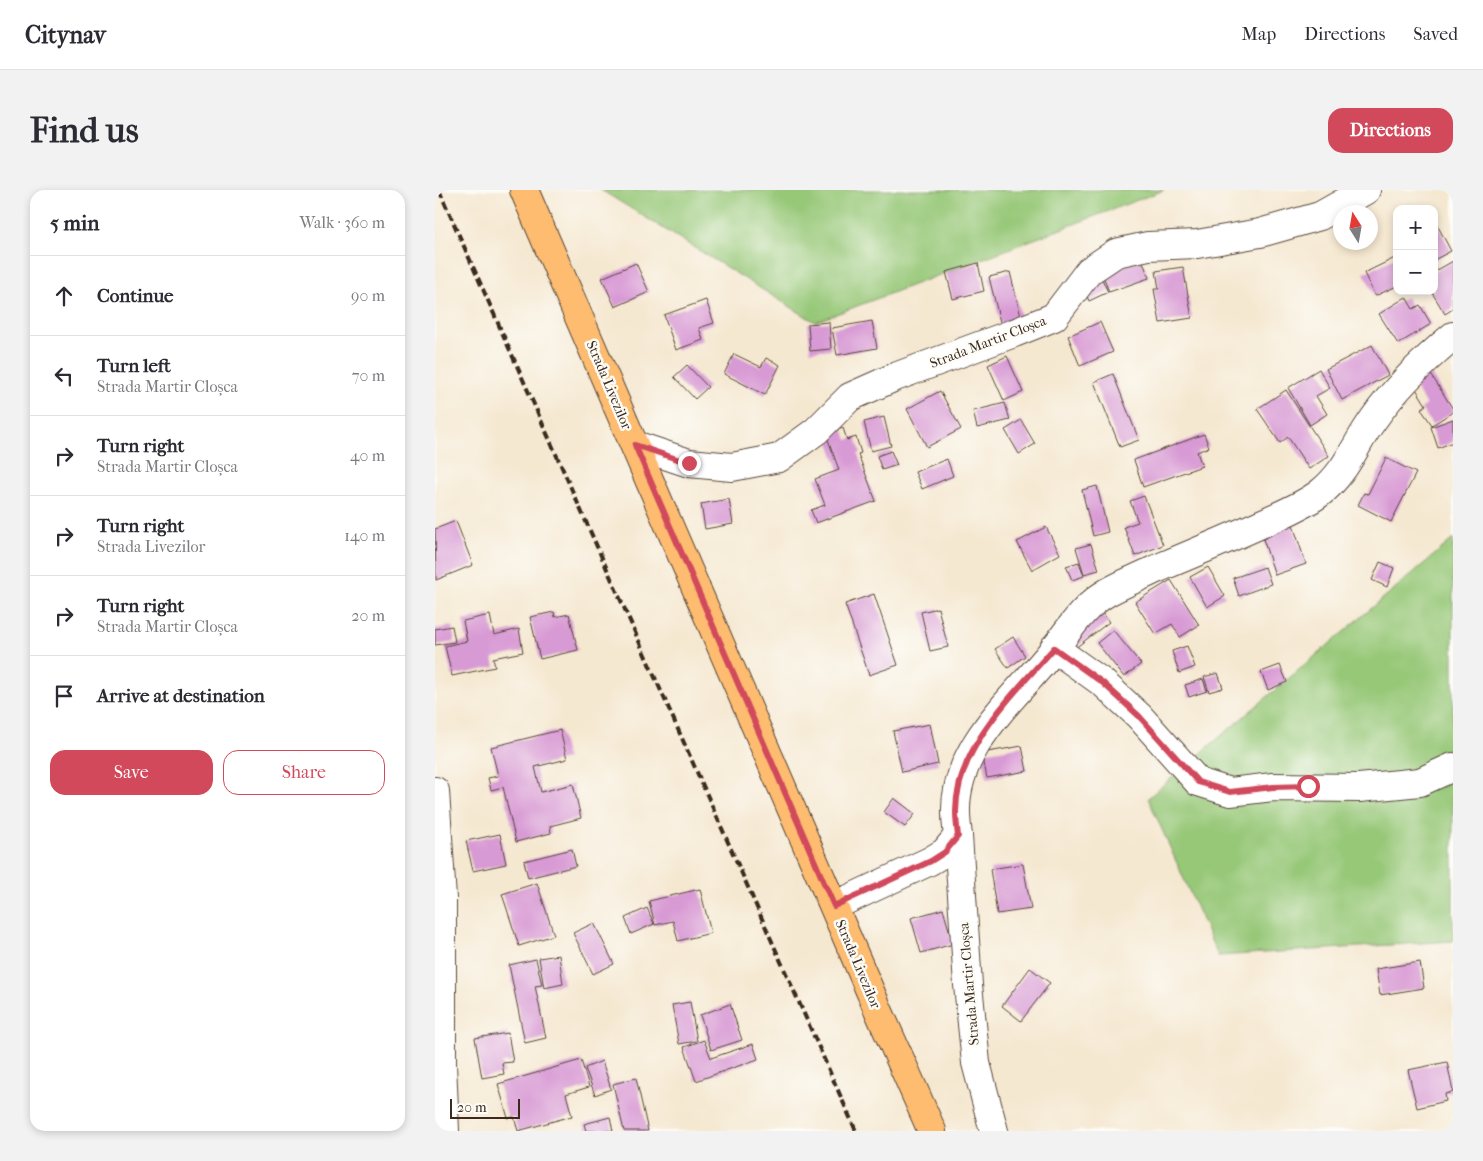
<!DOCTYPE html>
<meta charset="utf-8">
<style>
:root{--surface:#fff;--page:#f2f2f3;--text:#2b2b33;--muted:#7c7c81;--line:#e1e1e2;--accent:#d1495b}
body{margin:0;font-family:"IM FELL French Canon",serif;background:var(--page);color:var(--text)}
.controls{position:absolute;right:15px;top:15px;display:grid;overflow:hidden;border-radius:10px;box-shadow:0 2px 8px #0003}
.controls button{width:45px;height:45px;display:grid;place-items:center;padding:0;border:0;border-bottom:1px solid var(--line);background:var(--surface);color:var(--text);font:25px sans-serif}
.compass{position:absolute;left:898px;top:15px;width:45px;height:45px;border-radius:50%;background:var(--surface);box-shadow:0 2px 8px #0003;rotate:349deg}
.scale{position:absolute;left:15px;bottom:12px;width:70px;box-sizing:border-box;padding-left:5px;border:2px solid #3b2a1e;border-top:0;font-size:14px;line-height:18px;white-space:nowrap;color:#3b2a1e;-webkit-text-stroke:4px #fdfcf7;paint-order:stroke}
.stop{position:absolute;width:15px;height:15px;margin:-11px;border:4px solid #d1495b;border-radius:50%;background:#fff}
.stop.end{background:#d1495b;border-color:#fff;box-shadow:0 1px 5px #0008}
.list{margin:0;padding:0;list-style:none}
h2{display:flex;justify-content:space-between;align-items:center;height:65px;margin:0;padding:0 20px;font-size:21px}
h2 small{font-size:16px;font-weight:400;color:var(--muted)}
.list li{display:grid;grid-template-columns:32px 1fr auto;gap:15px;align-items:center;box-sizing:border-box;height:80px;padding:0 20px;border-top:1px solid var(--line)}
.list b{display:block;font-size:19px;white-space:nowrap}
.list p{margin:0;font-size:16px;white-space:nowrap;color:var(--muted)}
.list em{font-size:16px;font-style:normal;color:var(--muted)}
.actions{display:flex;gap:10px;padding:15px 20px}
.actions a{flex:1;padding:11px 0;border:1px solid var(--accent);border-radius:15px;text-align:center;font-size:18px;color:var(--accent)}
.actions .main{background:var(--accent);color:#fff}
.icon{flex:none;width:28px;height:28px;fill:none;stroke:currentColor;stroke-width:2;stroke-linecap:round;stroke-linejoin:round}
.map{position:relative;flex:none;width:1018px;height:941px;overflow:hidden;border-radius:15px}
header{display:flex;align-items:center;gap:30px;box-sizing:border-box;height:70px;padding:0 25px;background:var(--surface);border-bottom:1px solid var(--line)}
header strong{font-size:24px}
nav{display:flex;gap:28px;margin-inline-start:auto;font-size:18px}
.intro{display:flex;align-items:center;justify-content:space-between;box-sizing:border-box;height:120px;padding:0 30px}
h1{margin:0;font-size:35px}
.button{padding:12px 22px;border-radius:15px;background:var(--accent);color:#fff;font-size:18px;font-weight:700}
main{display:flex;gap:30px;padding:0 30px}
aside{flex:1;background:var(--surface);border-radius:15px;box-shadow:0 2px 8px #0003}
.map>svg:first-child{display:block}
.green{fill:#97c878;stroke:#69794b}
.building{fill:#d89ad4}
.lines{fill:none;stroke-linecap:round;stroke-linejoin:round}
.minor-casing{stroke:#574639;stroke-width:30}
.major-casing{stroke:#574639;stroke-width:30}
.minor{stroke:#fff;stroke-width:28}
.major{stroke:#fdbc70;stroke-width:28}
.rail{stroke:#3b2a1e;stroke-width:4;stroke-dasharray:8 4;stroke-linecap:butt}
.route{stroke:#d1495b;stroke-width:6}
.labels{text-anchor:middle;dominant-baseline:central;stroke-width:5;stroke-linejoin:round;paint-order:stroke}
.street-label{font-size:14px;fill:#3b2a1e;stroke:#fdfcf7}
</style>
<header>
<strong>Citynav</strong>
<nav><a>Map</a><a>Directions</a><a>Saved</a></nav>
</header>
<div class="intro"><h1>Find us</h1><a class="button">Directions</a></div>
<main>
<aside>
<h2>5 min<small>Walk · 360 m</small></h2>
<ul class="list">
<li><svg class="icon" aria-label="ahead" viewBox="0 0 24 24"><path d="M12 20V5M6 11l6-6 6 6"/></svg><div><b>Continue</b></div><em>90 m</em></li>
<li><svg class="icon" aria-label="left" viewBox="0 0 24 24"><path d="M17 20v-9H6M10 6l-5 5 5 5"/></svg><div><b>Turn left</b><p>Strada Martir Cloșca</p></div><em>70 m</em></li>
<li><svg class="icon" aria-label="right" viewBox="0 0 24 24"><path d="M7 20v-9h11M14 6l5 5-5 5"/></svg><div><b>Turn right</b><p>Strada Martir Cloșca</p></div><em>40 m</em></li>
<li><svg class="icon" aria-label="right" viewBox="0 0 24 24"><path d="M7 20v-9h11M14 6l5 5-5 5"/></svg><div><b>Turn right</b><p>Strada Livezilor</p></div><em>140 m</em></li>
<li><svg class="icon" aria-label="right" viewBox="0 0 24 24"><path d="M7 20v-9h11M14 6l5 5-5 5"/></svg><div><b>Turn right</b><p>Strada Martir Cloșca</p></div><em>20 m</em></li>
<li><svg class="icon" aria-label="arrive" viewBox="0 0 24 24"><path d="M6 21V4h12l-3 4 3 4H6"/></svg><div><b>Arrive at destination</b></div></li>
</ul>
<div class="actions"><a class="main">Save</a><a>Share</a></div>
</aside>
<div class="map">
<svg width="1018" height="941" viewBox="0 0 1018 941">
<rect width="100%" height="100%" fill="#fdfcf7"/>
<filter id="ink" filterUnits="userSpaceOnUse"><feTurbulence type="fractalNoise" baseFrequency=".02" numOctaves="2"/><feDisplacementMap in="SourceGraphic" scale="10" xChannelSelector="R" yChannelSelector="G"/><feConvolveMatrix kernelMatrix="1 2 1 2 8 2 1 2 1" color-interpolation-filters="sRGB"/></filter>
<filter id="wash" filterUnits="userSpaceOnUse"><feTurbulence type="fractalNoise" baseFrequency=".0096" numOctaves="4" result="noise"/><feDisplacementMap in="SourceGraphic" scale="20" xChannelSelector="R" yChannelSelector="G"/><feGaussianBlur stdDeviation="1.12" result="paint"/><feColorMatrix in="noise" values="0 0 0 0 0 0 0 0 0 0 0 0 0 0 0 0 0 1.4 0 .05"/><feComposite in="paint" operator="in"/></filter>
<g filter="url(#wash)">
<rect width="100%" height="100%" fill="#f5e8d1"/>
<g class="green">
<path d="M 166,0 L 729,0 L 380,132 Z"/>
<path d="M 1018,349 L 1018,751 L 783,766 L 713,608 Z"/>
</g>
<g id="blocks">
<g class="building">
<path d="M 999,29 L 1016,61 L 999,70 Z"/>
<path d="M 962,67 L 962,96 L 940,106 L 929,83 Z"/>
<path d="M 707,69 L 714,88 L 674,102 L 667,83 Z"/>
<path d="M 1018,71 L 1018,119 L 1010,124 L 996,101 L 999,101 L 999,82 Z"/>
<path d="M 201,73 L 214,102 L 180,117 L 167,88 Z"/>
<path d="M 543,73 L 549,101 L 518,109 L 511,82 Z"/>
<path d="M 748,77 L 757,128 L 725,133 L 719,99 L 724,99 L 721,81 Z"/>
<path d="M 575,82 L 587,131 L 566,136 L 554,87 Z"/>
<path d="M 666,87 L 673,102 L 654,111 L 647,95 Z"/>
<path d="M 971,107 L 978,119 L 985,115 L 996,134 L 963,154 L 944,124 Z"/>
<path d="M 271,110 L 279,133 L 264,138 L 268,150 L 241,160 L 229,125 Z"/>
<path d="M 437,131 L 442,158 L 402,165 L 397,138 Z"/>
<path d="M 394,132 L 396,159 L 375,161 L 373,134 Z"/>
<path d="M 665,132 L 678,162 L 645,176 L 633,146 Z"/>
<path d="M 937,155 L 953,185 L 907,210 L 891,179 Z"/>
<path d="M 299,164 L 326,177 L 331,168 L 345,175 L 330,205 L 289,184 Z"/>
<path d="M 572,166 L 588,202 L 569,211 L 553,175 Z"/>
<path d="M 252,175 L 273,197 L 260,209 L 239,187 Z"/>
<path d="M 884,179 L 895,198 L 881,206 L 892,224 L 875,235 L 853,198 Z"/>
<path d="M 995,183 L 1018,219 L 1018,222 L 997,235 L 986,219 L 991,215 L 978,194 Z"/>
<path d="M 678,184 L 704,250 L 685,257 L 659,192 Z"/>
<path d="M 851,200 L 894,266 L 874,279 L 853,247 L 845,253 L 822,219 Z"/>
<path d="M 505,201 L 526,239 L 492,257 L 472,219 Z"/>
<path d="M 570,213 L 575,230 L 542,238 L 538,221 Z"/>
<path d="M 449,227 L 456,256 L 436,261 L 429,232 Z"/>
<path d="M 1018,229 L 1018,252 L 1003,258 L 996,237 Z"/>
<path d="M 586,230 L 600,254 L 584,264 L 570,240 Z"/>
<path d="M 408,238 L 412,250 L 421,247 L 426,263 L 423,264 L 441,311 L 381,333 L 376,320 L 390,315 L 380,289 L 404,280 L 391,244 Z"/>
<path d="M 769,244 L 774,257 L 762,262 L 767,276 L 708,297 L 699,270 Z"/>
<path d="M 456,261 L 462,275 L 447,280 L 442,266 Z"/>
<path d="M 951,268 L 981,283 L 956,332 L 923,315 L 929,303 L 933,304 Z"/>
<path d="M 512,269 L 518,286 L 487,299 L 480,282 Z"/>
<path d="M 662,296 L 673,342 L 658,346 L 647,300 Z"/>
<path d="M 709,306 L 728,355 L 700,366 L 689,337 L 703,332 L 695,311 Z"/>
<path d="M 294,309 L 298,334 L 270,339 L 266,314 Z"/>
<path d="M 855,326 L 871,374 L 840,385 L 827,346 Z"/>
<path d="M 21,331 L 38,375 L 1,390 L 0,339 Z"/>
<path d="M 611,337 L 625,364 L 597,380 L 582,352 Z"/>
<path d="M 656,354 L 664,380 L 649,384 L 641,358 Z"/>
<path d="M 644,372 L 649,386 L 637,390 L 631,376 Z"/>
<path d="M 945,372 L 959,378 L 952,397 L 937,390 Z"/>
<path d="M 773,377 L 790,406 L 772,417 L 755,387 Z"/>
<path d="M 830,377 L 836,394 L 804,406 L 798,388 Z"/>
<path d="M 736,390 L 764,435 L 745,447 L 737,434 L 720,444 L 700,412 Z"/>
<path d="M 439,404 L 463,475 L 434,485 L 410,414 Z"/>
<path d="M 503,418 L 513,457 L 495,461 L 486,422 Z"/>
<path d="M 664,419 L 674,432 L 639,459 L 629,446 Z"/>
<path d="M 119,422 L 120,427 L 134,424 L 143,460 L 105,469 L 95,427 Z"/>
<path d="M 55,425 L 59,445 L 84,439 L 88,462 L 58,468 L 60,477 L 17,486 L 10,456 L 32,451 L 28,431 Z"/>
<path d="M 17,436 L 20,452 L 0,455 L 0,439 Z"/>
<path d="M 678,440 L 706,474 L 689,487 L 662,453 Z"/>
<path d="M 578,447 L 590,466 L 573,478 L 560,459 Z"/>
<path d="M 752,456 L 760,477 L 744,483 L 737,461 Z"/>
<path d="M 845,475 L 852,492 L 833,500 L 826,482 Z"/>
<path d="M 783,483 L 788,498 L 774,502 L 769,487 Z"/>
<path d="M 768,489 L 772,501 L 754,507 L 750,495 Z"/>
<path d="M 495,534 L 503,574 L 467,582 L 458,541 Z"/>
<path d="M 125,540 L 132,569 L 100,577 L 106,602 L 138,594 L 146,628 L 115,636 L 116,643 L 81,652 L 68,597 L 56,600 L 53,588 L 63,586 L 56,557 Z"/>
<path d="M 587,556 L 592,581 L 552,588 L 547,563 Z"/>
<path d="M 459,608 L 480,624 L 470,637 L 449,622 Z"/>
<path d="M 65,644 L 71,674 L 38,681 L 31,651 Z"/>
<path d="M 137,659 L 141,676 L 93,688 L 89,671 Z"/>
<path d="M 588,674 L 596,719 L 562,724 L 555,679 Z"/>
<path d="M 102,693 L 119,745 L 84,756 L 67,704 Z"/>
<path d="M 265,699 L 276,743 L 243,751 L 238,731 L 220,735 L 214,711 Z"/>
<path d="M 212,718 L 219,734 L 196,744 L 190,728 Z"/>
<path d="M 508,719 L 518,754 L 486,763 L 476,728 Z"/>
<path d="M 159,733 L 179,774 L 158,784 L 138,743 Z"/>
<path d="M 124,765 L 128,794 L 109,798 L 104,768 Z"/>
<path d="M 101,769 L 107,795 L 100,796 L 111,848 L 90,853 L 74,775 Z"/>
<path d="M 985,772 L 989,798 L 945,805 L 941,779 Z"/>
<path d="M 595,778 L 615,793 L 586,831 L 567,816 Z"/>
<path d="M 255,812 L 262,851 L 244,854 L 237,815 Z"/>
<path d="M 295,814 L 307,850 L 276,860 L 265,825 Z"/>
<path d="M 73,843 L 78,872 L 67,873 L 69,884 L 47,888 L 40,848 Z"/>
<path d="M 269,850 L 276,868 L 318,854 L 323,869 L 261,891 L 249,857 Z"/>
<path d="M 146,870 L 154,897 L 131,904 L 137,926 L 83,941 L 79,927 L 73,928 L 63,894 Z"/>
<path d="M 167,871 L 176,899 L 160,905 L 150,878 Z"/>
<path d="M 1012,872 L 1018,902 L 1010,904 L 1011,911 L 982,918 L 973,880 Z"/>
<path d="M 201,888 L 213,941 L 189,941 L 178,894 Z"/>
<path d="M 175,927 L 178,941 L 151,941 L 149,934 Z"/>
</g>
</g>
</g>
<g filter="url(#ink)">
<use href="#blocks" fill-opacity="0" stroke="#574639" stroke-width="1"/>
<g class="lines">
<defs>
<g id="minor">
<path d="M 200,255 L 254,273 L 297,277 L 344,268 L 381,241 L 415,207 L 460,187 L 579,143 L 619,127 L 654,81 L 681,63 L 713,56 L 762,54 L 825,43 L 885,26 L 931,0"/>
<path d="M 619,458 L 668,493 L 704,526 L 763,592 L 795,602 L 838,597 L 924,598 L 985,592 L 1018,577"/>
<path d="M 0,601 L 7,709 L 7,874 L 10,941"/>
<path d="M 523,646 L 533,795 L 541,873 L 559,941"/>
<path d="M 399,716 L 495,671 L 510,662 L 523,646 C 522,638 521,630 521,623 C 519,555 582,507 619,459 C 636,437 649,416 673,402 C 689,393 705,387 721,379 C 757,364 793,349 828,333 C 847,324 868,316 885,303 C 911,283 919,256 938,230 C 960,198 988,171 1018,146"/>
</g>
<path id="major" d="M 89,0 L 445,824 L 497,941"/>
</defs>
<use href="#minor" class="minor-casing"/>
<use href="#major" class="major-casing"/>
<use href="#minor" class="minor"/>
<use href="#major" class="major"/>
<path class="rail" d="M 4,0 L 421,941"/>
</g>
</g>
<g class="lines" filter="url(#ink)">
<path class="route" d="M 254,273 L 200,255 L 399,716 L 496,671 L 510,662 L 523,646 C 522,638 521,630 521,623 C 520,558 580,503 619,458 L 668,493 L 704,526 L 763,592 L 795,602 L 838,597 L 873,596"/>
</g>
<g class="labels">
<g class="street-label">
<text transform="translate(553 152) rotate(-21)">Strada Martir Cloșca</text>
<text transform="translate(174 195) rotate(67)">Strada Livezilor</text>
<text transform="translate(423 774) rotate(67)">Strada Livezilor</text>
<text transform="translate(534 794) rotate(-95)">Strada Martir Cloșca</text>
</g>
</g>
</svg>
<div class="controls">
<button>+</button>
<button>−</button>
</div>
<svg class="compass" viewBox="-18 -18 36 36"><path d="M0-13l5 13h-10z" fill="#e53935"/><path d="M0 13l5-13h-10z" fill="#7c7c81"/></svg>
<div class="scale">20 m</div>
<div class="stop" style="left:873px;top:596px"></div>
<div class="stop end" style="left:254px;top:273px"></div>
</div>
</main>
